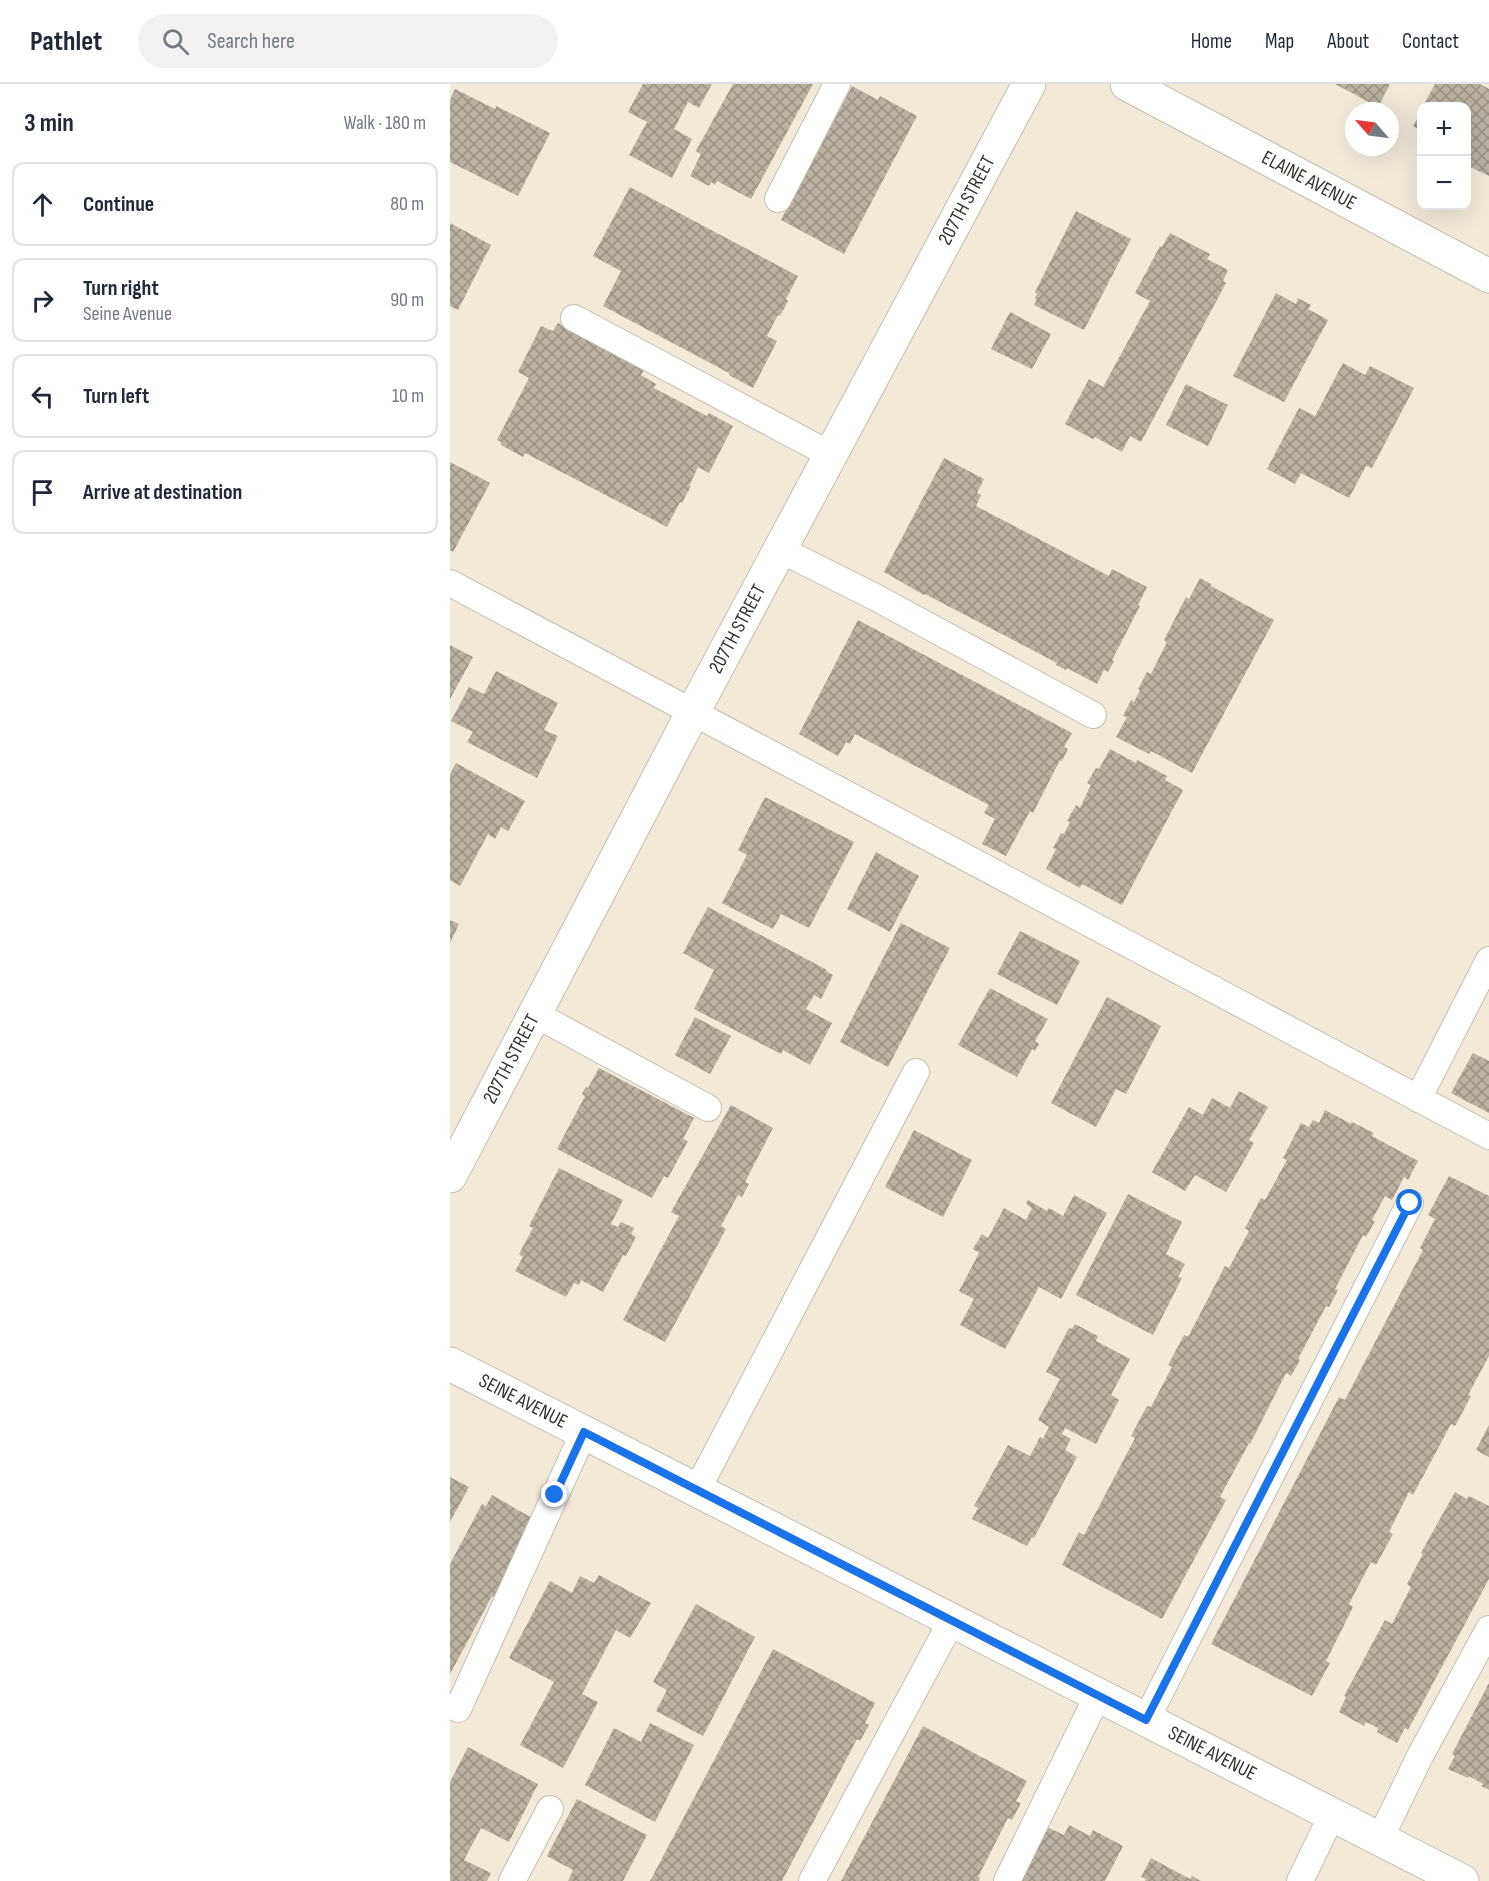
<!DOCTYPE html>
<meta charset="utf-8">
<style>
:root{--surface:#fff;--page:#f2f2f3;--text:#1f2937;--muted:#747a83;--line:#e0e1e3}
body{margin:0;font-family:"Sofia Sans Condensed",sans-serif;background:var(--page);color:var(--text)}
.controls{position:absolute;right:18px;top:18px;display:grid;overflow:hidden;border-radius:12px;box-shadow:0 6px 24px #0002}
.controls button{width:54px;height:54px;display:grid;place-items:center;padding:0;border:0;border-bottom:2px solid var(--line);background:var(--surface);color:var(--text);font:30px sans-serif}
.compass{position:absolute;left:895px;top:18px;width:54px;height:54px;border-radius:50%;background:var(--surface);box-shadow:0 6px 24px #0002;rotate:298deg}
.stop{position:absolute;width:18px;height:18px;margin:-14px;border:4px solid #1a73e8;border-radius:50%;background:#fff}
.stop.end{background:#1a73e8;border-color:#fff;box-shadow:0 2px 6px #0008}
.list{margin:0;padding:0;list-style:none}
h2{display:flex;justify-content:space-between;align-items:center;height:78px;margin:0;padding:0 24px;font-size:26px}
h2 small{font-size:20px;font-weight:400;color:var(--muted)}
.list li{display:grid;grid-template-columns:39px 1fr auto;gap:18px;align-items:center;box-sizing:border-box;height:84px;margin:0 12px 12px;padding:0 12px;border:2px solid var(--line);border-radius:12px}
.list b{display:block;font-size:22px;white-space:nowrap}
.list p{margin:0;font-size:20px;white-space:nowrap;color:var(--muted)}
.list em{font-size:20px;font-style:normal;color:var(--muted)}
.icon{flex:none;width:33px;height:33px;fill:none;stroke:currentColor;stroke-width:2;stroke-linecap:round;stroke-linejoin:round}
.map{position:relative;flex:none;width:1039px;height:1797px;overflow:hidden}
header{display:flex;align-items:center;gap:36px;box-sizing:border-box;height:84px;padding:0 30px;background:var(--surface);border-bottom:2px solid var(--line)}
header strong{font-size:28px}
nav{display:flex;gap:33px;margin-inline-start:auto;font-size:21px}
.search{width:420px;height:54px;background:var(--page);display:flex;align-items:center;gap:15px;box-sizing:border-box;padding:0 21px;border-radius:33px;color:var(--muted);font-size:22px}
main{display:flex}
aside{flex:1;background:var(--surface)}
.map>svg:first-child{display:block}
.building{fill:url(#building-cross-hatch)}
.lines{fill:none;stroke-linecap:round;stroke-linejoin:round}
.service-casing{stroke:#c6bdad;stroke-width:28}
.minor-casing{stroke:#c6bdad;stroke-width:35}
.service{stroke:#fff;stroke-width:26}
.minor{stroke:#fff;stroke-width:33}
.route{stroke:#1a73e8;stroke-width:8}
.labels{text-anchor:middle;dominant-baseline:central;stroke-width:6;stroke-linejoin:round;paint-order:stroke}
.street-label{font-size:20px;fill:#35322b;stroke:#f2e9d9}
</style>
<header>
<strong>Pathlet</strong>
<div class="search"><svg class="icon" aria-label="search" viewBox="0 0 24 24"><circle cx="10" cy="10" r="6"/><path d="M15 15l6 6"/></svg>Search here</div>
<nav><a>Home</a><a>Map</a><a>About</a><a>Contact</a></nav>
</header>
<main>
<aside>
<h2>3 min<small>Walk · 180 m</small></h2>
<ul class="list">
<li><svg class="icon" aria-label="ahead" viewBox="0 0 24 24"><path d="M12 20V5M6 11l6-6 6 6"/></svg><div><b>Continue</b></div><em>80 m</em></li>
<li><svg class="icon" aria-label="right" viewBox="0 0 24 24"><path d="M7 20v-9h11M14 6l5 5-5 5"/></svg><div><b>Turn right</b><p>Seine Avenue</p></div><em>90 m</em></li>
<li><svg class="icon" aria-label="left" viewBox="0 0 24 24"><path d="M17 20v-9H6M10 6l-5 5 5 5"/></svg><div><b>Turn left</b></div><em>10 m</em></li>
<li><svg class="icon" aria-label="arrive" viewBox="0 0 24 24"><path d="M6 21V4h12l-3 4 3 4H6"/></svg><div><b>Arrive at destination</b></div></li>
</ul>
</aside>
<div class="map">
<svg width="1039" height="1797" viewBox="0 0 1039 1797">
<defs>
<pattern id="building-cross-hatch" width="8" height="8" patternUnits="userSpaceOnUse" patternTransform="scale(1.5)"><rect width="8" height="8" fill="#bab1a1"/><path d="M0 0l8 8M0 8l8-8" fill="none" stroke="#989183"/></pattern>
</defs>
<rect width="100%" height="100%" fill="#f2e9d9"/>
<g class="building">
<path d="M 193,0 L 262,0 L 249,24 L 238,18 L 224,45 L 242,55 L 222,94 L 179,71 L 197,38 L 178,28 Z"/>
<path d="M 283,0 L 363,0 L 301,115 L 267,97 L 265,101 L 261,98 L 259,102 L 240,92 L 251,70 L 246,67 Z"/>
<path d="M 885,0 L 940,0 L 928,23 Z"/>
<path d="M 985,0 L 1030,0 L 1039,5 L 1039,92 L 1016,81 L 1016,22 L 973,22 Z"/>
<path d="M 402,2 L 428,16 L 430,12 L 467,32 L 394,170 L 331,136 L 363,72 L 365,73 Z"/>
<path d="M 5,5 L 45,25 L 46,22 L 100,49 L 68,112 L 0,78 L 0,16 Z"/>
<path d="M 972,26 L 972,47 L 963,42 Z"/>
<path d="M 180,103 L 348,192 L 336,215 L 338,217 L 330,232 L 328,231 L 317,252 L 327,257 L 303,304 L 279,291 L 279,289 L 153,222 L 171,187 L 143,172 Z"/>
<path d="M 626,127 L 681,155 L 634,246 L 584,221 L 587,215 L 585,214 L 587,210 L 585,208 Z"/>
<path d="M 0,139 L 41,161 L 8,226 L 0,222 Z"/>
<path d="M 720,149 L 760,170 L 757,175 L 778,186 L 773,197 L 776,199 L 691,358 L 680,352 L 672,368 L 645,353 L 643,355 L 615,340 L 639,295 L 653,303 L 700,217 L 685,209 L 710,162 L 712,163 Z"/>
<path d="M 826,209 L 846,220 L 848,214 L 861,221 L 858,225 L 878,236 L 834,318 L 783,292 Z"/>
<path d="M 560,228 L 601,250 L 582,285 L 541,265 Z"/>
<path d="M 108,239 L 195,284 L 191,291 L 206,300 L 204,304 L 257,332 L 259,329 L 283,342 L 259,389 L 248,383 L 239,402 L 241,402 L 232,419 L 230,418 L 217,443 L 75,369 L 73,373 L 51,361 L 51,358 L 47,356 L 79,294 L 68,288 L 91,242 L 103,247 Z"/>
<path d="M 893,279 L 915,291 L 920,282 L 964,304 L 922,384 L 916,382 L 899,414 L 851,389 L 845,400 L 817,385 L 849,324 L 865,332 Z"/>
<path d="M 736,300 L 778,321 L 758,362 L 716,341 Z"/>
<path d="M 494,374 L 534,395 L 527,409 L 531,411 L 526,422 L 659,492 L 662,485 L 697,503 L 688,521 L 690,522 L 662,576 L 664,577 L 658,588 L 654,586 L 647,600 L 617,584 L 616,586 L 606,581 L 607,579 L 475,510 L 474,511 L 434,488 Z"/>
<path d="M 0,378 L 40,399 L 3,468 L 0,466 Z"/>
<path d="M 750,494 L 761,500 L 761,502 L 824,536 L 742,689 L 701,667 L 699,670 L 666,653 L 677,633 L 673,632 L 681,616 L 684,618 L 690,606 L 688,605 L 697,588 L 701,590 L 717,558 L 714,556 L 736,513 L 739,515 Z"/>
<path d="M 408,536 L 622,649 L 614,663 L 618,665 L 612,677 L 610,676 L 583,729 L 580,727 L 556,772 L 532,760 L 545,735 L 534,729 L 539,721 L 405,650 L 400,660 L 396,658 L 388,672 L 349,650 Z"/>
<path d="M 0,561 L 23,573 L 0,615 Z"/>
<path d="M 46,587 L 108,619 L 94,646 L 108,652 L 87,694 L 17,658 L 23,648 L 1,637 L 19,603 L 34,610 Z"/>
<path d="M 660,665 L 686,679 L 687,676 L 717,692 L 715,696 L 733,706 L 672,821 L 632,800 L 630,804 L 596,785 L 606,765 L 603,764 L 611,749 L 614,750 L 620,738 L 617,737 L 626,721 L 630,724 L 641,701 L 637,699 L 646,684 L 649,685 Z"/>
<path d="M 6,679 L 75,717 L 58,747 L 51,743 L 45,755 L 38,750 L 10,802 L 0,796 L 0,690 Z"/>
<path d="M 315,713 L 404,758 L 359,844 L 331,830 L 323,845 L 272,819 L 297,771 L 288,766 Z"/>
<path d="M 426,768 L 469,792 L 440,848 L 397,825 Z"/>
<path d="M 258,823 L 377,886 L 376,887 L 383,891 L 371,915 L 364,911 L 356,925 L 382,939 L 360,981 L 333,966 L 331,970 L 244,925 L 264,886 L 233,869 Z"/>
<path d="M 0,836 L 9,840 L 0,859 Z"/>
<path d="M 451,839 L 500,864 L 438,983 L 390,958 Z"/>
<path d="M 570,847 L 630,877 L 607,921 L 547,890 Z"/>
<path d="M 540,904 L 598,935 L 585,957 L 589,960 L 585,967 L 582,965 L 567,993 L 508,961 Z"/>
<path d="M 657,913 L 711,942 L 676,1010 L 666,1005 L 646,1043 L 601,1019 Z"/>
<path d="M 245,933 L 281,952 L 260,990 L 225,971 Z"/>
<path d="M 1023,969 L 1039,977 L 1039,1029 L 1001,1009 Z"/>
<path d="M 149,984 L 244,1034 L 233,1055 L 238,1057 L 218,1094 L 214,1092 L 202,1114 L 107,1065 L 135,1012 L 132,1010 L 136,1003 L 138,1004 Z"/>
<path d="M 789,1007 L 818,1023 L 799,1056 L 804,1059 L 776,1108 L 745,1091 L 735,1107 L 702,1088 L 739,1023 L 753,1031 L 762,1014 L 780,1024 Z"/>
<path d="M 281,1021 L 323,1044 L 295,1098 L 299,1100 L 292,1113 L 288,1111 L 271,1142 L 276,1145 L 215,1258 L 173,1236 L 229,1132 L 221,1128 Z"/>
<path d="M 875,1026 L 901,1040 L 902,1038 L 924,1049 L 922,1052 L 968,1077 L 958,1096 L 954,1093 L 942,1116 L 935,1112 L 922,1136 L 925,1137 L 916,1153 L 913,1151 L 885,1205 L 888,1206 L 879,1223 L 876,1222 L 848,1275 L 850,1276 L 841,1292 L 836,1289 L 800,1360 L 799,1359 L 770,1413 L 776,1416 L 712,1535 L 612,1481 L 629,1448 L 634,1451 L 685,1354 L 681,1352 L 697,1322 L 701,1323 L 722,1283 L 718,1281 L 734,1251 L 738,1253 L 775,1182 L 779,1184 L 799,1147 L 795,1144 L 811,1114 L 815,1116 L 837,1076 L 833,1074 L 851,1039 L 859,1043 L 863,1036 L 869,1039 Z"/>
<path d="M 464,1046 L 522,1076 L 493,1133 L 435,1103 Z"/>
<path d="M 109,1084 L 173,1116 L 161,1140 L 168,1143 L 171,1138 L 184,1144 L 181,1150 L 186,1153 L 176,1172 L 173,1171 L 153,1208 L 131,1196 L 129,1201 L 124,1199 L 116,1213 L 65,1187 L 73,1173 L 69,1170 L 83,1144 L 79,1142 Z"/>
<path d="M 999,1092 L 1039,1112 L 1039,1272 L 1018,1311 L 1021,1312 L 1005,1342 L 1001,1340 L 963,1411 L 959,1408 L 939,1448 L 943,1450 L 926,1481 L 921,1478 L 899,1520 L 903,1523 L 876,1577 L 880,1579 L 862,1612 L 761,1560 L 889,1313 L 895,1316 L 973,1166 L 970,1164 L 985,1135 L 978,1131 Z"/>
<path d="M 678,1110 L 732,1138 L 716,1170 L 735,1180 L 728,1193 L 732,1194 L 703,1251 L 626,1211 Z"/>
<path d="M 624,1111 L 657,1129 L 611,1215 L 589,1203 L 555,1265 L 510,1241 L 524,1215 L 509,1207 L 529,1169 L 523,1165 L 532,1150 L 538,1154 L 554,1124 L 576,1136 L 582,1124 L 576,1120 L 578,1116 L 597,1127 L 599,1124 L 613,1132 Z"/>
<path d="M 625,1240 L 648,1252 L 646,1257 L 680,1275 L 661,1311 L 669,1316 L 646,1360 L 615,1344 L 612,1350 L 621,1355 L 615,1366 L 627,1373 L 584,1454 L 582,1453 L 577,1462 L 522,1435 L 528,1424 L 524,1422 L 558,1361 L 580,1372 L 590,1353 L 593,1355 L 599,1343 L 588,1336 L 610,1295 L 596,1288 L 619,1244 L 622,1245 Z"/>
<path d="M 1039,1341 L 1039,1373 L 1026,1366 Z"/>
<path d="M 0,1393 L 19,1403 L 0,1438 Z"/>
<path d="M 1005,1408 L 1017,1415 L 1019,1412 L 1039,1422 L 1039,1495 L 958,1646 L 955,1644 L 947,1659 L 927,1648 L 928,1644 L 916,1638 L 914,1642 L 889,1628 L 896,1613 L 894,1612 L 935,1536 L 942,1540 L 961,1503 L 957,1500 L 973,1470 L 971,1469 Z"/>
<path d="M 42,1411 L 82,1434 L 77,1442 L 82,1444 L 74,1449 L 66,1464 L 70,1466 L 45,1514 L 42,1512 L 0,1590 L 0,1480 L 32,1420 L 36,1422 Z"/>
<path d="M 149,1491 L 201,1519 L 180,1554 L 166,1546 L 132,1610 L 148,1618 L 113,1684 L 70,1661 L 104,1598 L 59,1574 L 100,1497 L 122,1509 L 130,1492 L 144,1499 Z"/>
<path d="M 246,1520 L 305,1553 L 253,1652 L 206,1627 L 217,1606 L 203,1598 Z"/>
<path d="M 323,1565 L 425,1619 L 415,1639 L 419,1641 L 410,1657 L 407,1655 L 332,1797 L 200,1797 Z"/>
<path d="M 1039,1599 L 1039,1706 L 1031,1702 L 1033,1700 L 1019,1692 L 1018,1694 L 998,1685 L 1005,1672 L 1002,1670 Z"/>
<path d="M 200,1639 L 244,1661 L 205,1738 L 135,1701 L 164,1644 L 191,1658 Z"/>
<path d="M 473,1642 L 577,1697 L 566,1717 L 571,1719 L 562,1736 L 558,1734 L 528,1793 L 530,1794 L 529,1797 L 391,1797 Z"/>
<path d="M 18,1663 L 88,1700 L 59,1758 L 31,1744 L 14,1776 L 41,1789 L 37,1797 L 0,1797 L 0,1698 Z"/>
<path d="M 127,1715 L 197,1751 L 173,1797 L 118,1797 L 123,1786 L 97,1772 Z"/>
<path d="M 619,1741 L 640,1752 L 643,1746 L 673,1762 L 655,1797 L 569,1797 L 597,1743 L 614,1751 Z"/>
<path d="M 701,1774 L 740,1795 L 742,1792 L 751,1797 L 695,1797 L 696,1795 L 691,1793 Z"/>
</g>
<g class="lines">
<defs>
<g id="service">
<path d="M 328,115 L 387,0"/>
<path d="M 124,234 L 381,371"/>
<path d="M 331,466 L 423,512 L 643,631"/>
<path d="M 0,499 L 1039,1052"/>
<path d="M 85,930 L 258,1024"/>
<path d="M 968,1015 L 1039,876"/>
<path d="M 247,1406 L 466,988"/>
<path d="M 8,1625 L 134,1348"/>
<path d="M 696,1636 L 960,1119"/>
<path d="M 930,1755 L 970,1672 L 1039,1545"/>
<path d="M 62,1797 L 100,1725"/>
<path d="M 362,1797 L 502,1536"/>
<path d="M 557,1797 L 648,1611"/>
<path d="M 850,1797 L 882,1731"/>
</g>
<g id="minor">
<path id="s1" d="M 677,0 L 1039,192"/>
<path id="s2" d="M 0,1092 L 243,628 L 579,0"/>
<path id="s3" d="M 0,1280 L 1012,1797"/>
</g>
</defs>
<use href="#service" class="service-casing"/>
<use href="#minor" class="minor-casing"/>
<use href="#service" class="service"/>
<use href="#minor" class="minor"/>
</g>
<g class="lines">
<path class="route" d="M 105,1411 L 134,1348 L 696,1636 L 960,1119"/>
</g>
<g class="labels">
<g class="street-label">
<text stroke="none"><textPath href="#s1" startOffset="206">ELAINE AVENUE</textPath></text>
<text stroke="none"><textPath href="#s2" startOffset="1104">207TH STREET</textPath></text>
<text stroke="none"><textPath href="#s2" startOffset="618">207TH STREET</textPath></text>
<text stroke="none"><textPath href="#s2" startOffset="132">207TH STREET</textPath></text>
<text stroke="none"><textPath href="#s3" startOffset="82">SEINE AVENUE</textPath></text>
<text stroke="none"><textPath href="#s3" startOffset="856">SEINE AVENUE</textPath></text>
</g>
</g>
</svg>
<div class="controls">
<button>+</button>
<button>−</button>
</div>
<svg class="compass" viewBox="-18 -18 36 36"><path d="M0-13l5 13h-10z" fill="#e53935"/><path d="M0 13l5-13h-10z" fill="#747a83"/></svg>
<div class="stop" style="left:960px;top:1119px"></div>
<div class="stop end" style="left:105px;top:1411px"></div>
</div>
</main>
